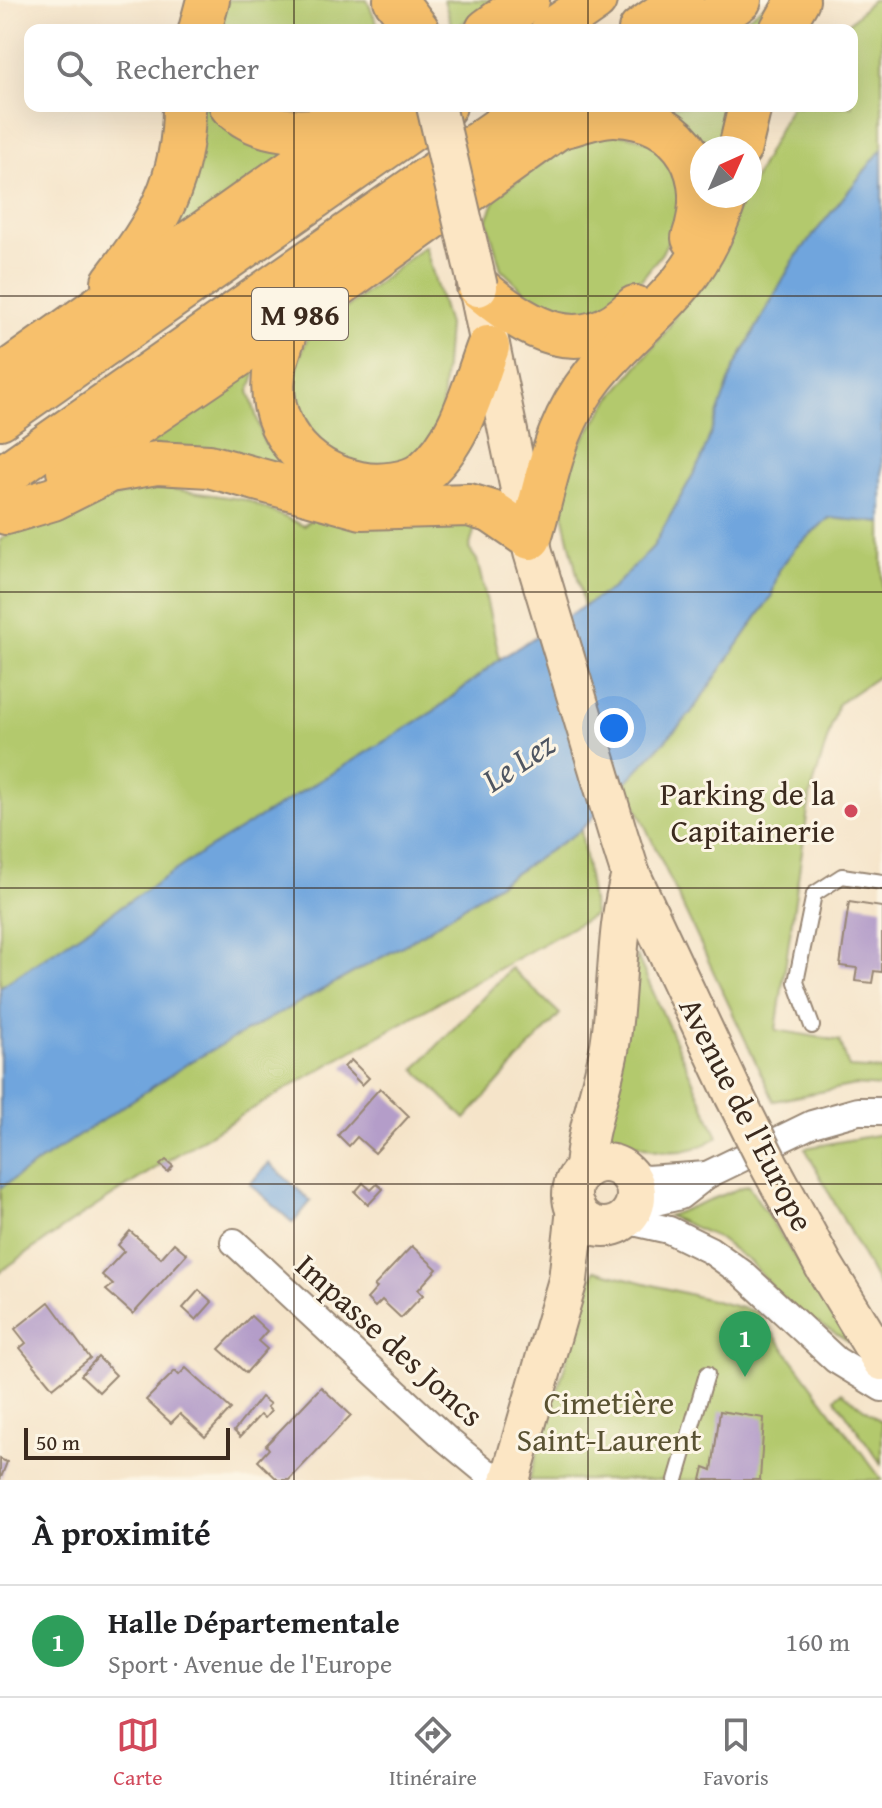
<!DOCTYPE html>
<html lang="fr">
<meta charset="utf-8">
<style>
:root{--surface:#fff;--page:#f6f6f6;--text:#202124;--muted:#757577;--line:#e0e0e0;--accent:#d1495b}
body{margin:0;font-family:"Gentium Book Plus",serif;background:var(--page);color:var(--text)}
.compass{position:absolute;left:690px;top:136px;width:72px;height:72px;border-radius:50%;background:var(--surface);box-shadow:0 8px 32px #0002;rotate:45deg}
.scale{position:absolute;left:24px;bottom:20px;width:206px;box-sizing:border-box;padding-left:8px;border:4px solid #3b2a1e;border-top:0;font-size:22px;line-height:28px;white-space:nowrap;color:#3b2a1e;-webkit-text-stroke:6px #fcf5e5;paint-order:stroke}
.you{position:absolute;left:614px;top:728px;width:28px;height:28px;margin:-20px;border:6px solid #fff;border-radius:50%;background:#1a73e8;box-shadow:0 0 0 12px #1a73e833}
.badge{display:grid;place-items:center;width:52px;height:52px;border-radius:50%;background:var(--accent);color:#fff;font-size:26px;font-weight:700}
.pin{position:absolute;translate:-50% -66px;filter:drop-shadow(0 2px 4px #0008)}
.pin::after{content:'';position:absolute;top:42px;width:28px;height:24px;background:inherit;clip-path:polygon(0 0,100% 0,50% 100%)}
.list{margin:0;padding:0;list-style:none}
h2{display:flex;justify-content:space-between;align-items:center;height:104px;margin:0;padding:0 32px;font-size:34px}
h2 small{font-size:26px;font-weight:400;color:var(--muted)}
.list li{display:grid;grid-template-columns:52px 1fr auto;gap:24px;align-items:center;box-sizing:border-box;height:112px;padding:0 32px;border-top:2px solid var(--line)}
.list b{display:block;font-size:30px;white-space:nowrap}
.list p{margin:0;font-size:26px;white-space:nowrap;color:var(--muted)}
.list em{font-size:26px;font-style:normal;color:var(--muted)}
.icon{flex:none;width:44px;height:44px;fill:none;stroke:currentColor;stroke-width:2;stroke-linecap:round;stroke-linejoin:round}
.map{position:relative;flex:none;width:882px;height:1480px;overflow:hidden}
.search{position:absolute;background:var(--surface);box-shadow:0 8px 32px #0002;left:24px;right:24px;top:24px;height:88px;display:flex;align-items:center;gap:20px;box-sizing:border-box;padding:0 28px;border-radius:16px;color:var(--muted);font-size:30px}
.sheet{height:216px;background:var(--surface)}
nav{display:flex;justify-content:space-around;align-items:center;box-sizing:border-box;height:112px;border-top:2px solid var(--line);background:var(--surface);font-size:22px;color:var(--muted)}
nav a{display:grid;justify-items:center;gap:4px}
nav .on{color:var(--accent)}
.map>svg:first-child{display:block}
.green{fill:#b3c96d;stroke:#777a46;stroke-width:2}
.water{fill:#70a5dd;stroke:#56687e;stroke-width:2}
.building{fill:#b49dc9}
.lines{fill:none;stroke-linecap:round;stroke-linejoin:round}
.lane-casing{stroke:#988774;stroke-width:18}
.street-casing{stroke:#988774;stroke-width:30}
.secondary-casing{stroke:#988774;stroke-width:42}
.primary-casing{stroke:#988774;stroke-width:46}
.lane{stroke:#fff;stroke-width:14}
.street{stroke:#fff;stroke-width:26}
.secondary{stroke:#fce6c4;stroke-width:38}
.primary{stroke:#f7c06c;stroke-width:42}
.secondary-bridge-casing{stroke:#988774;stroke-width:42;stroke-linecap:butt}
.secondary-bridge{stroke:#fce6c4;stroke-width:38}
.grid{fill:none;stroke:#3b2a1e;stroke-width:2;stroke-opacity:0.55}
.poi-dot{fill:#d1495b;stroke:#fcf5e5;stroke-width:3}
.labels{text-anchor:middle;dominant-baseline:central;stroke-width:6;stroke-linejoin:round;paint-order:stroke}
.shield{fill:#fcf5e5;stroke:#75675a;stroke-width:2}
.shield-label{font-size:30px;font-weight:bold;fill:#3b2a1e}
.poi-label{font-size:32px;fill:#3b2a1e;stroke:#fcf5e5;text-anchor:end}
.street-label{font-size:32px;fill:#3b2a1e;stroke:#fcf5e5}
.park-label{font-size:32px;fill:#595232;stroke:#fcf5e5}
.water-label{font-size:34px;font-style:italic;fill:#4e5561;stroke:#fcf5e5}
</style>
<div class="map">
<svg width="882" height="1480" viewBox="0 0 882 1480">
<rect width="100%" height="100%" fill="#fcf5e5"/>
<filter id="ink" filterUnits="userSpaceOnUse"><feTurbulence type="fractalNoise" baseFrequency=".0125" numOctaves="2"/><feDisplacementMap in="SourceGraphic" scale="16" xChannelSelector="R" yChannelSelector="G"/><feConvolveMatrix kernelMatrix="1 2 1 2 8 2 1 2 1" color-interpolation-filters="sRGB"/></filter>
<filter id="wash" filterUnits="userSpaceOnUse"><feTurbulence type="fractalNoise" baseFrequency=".006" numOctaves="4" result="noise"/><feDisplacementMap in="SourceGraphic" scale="32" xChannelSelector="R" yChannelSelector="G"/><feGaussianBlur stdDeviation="1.8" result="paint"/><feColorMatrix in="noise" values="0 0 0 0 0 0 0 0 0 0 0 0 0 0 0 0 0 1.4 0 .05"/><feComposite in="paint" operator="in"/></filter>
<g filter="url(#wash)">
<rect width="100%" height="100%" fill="#f5e4c9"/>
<g class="green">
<path d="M 228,0 L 367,0 L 380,30 L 215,30 Z"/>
<path d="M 444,0 L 496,0 L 453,30 Z"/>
<path d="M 772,0 L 782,0 L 768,30 L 730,30 Z"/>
<path d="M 872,0 L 882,0 L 882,149 L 795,258 L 734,368 L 702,459 L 653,547 L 614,588 L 584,606 L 563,513 L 573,454 L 611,398 L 667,330 L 745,196 L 750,196 L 750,187 L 791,106 L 852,106 L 852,30 L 842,30 Z"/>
<path d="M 200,106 L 206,106 L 231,130 L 301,145 L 150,255 Z"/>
<path d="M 644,106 L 739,106 L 729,148 L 705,148 Z"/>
<path d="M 607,133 C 668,138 665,154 685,206 L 662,253 L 623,303 L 584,318 L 541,308 L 501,269 L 487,220 L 497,195 L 575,140 Z"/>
<path d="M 425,246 L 448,325 L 440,433 L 397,468 L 358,472 L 325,453 L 300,424 L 288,386 L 307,339 Z"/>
<path d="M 261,359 L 249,391 L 264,442 L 290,473 L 135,442 Z"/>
<path d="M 150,486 L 247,500 L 304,526 L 314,516 L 476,524 L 469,549 L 477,560 L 500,659 L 434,711 L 0,987 L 0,540 L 18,529 Z"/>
<path d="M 829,518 L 882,523 L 882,674 L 838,704 L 810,796 L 776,1030 L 840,1041 L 849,1068 L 882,1070 L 882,1087 L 855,1085 L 774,1101 L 625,783 L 690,714 L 771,597 L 779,570 L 796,547 Z"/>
<path d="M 581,830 L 594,915 C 393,1029 188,1137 0,1272 L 0,1188 L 190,1062 L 408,943 Z"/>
<path d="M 637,956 L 718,1137 C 674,1165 647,1146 601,1134 Z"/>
<path d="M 511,968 L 560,1014 L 465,1119 L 415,1069 Z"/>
<path d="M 882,1134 L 882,1292 L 805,1148 Z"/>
<path d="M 748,1185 L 850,1342 L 788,1305 L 751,1263 L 717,1237 L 668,1216 Z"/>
<path d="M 595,1270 L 757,1312 L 882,1480 L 529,1480 Z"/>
<path d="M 842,1392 L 882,1422 L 882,1465 L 835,1398 Z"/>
</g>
<g class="water">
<path d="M 882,149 L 882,523 L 829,518 L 796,547 L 779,570 L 771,597 L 690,714 L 581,830 L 408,943 L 190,1062 L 0,1188 L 0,987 L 206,850 L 434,711 L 500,659 L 614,587 L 653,547 L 701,460 L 734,368 L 795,258 Z"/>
<path d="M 269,1163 L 311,1201 L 293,1223 L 250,1184 Z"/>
</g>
<g id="blocks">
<g class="building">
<path d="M 849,902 L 882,907 L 882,972 L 874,971 L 872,983 L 855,981 L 857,968 L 840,966 Z"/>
<path d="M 351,1060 L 369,1078 L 362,1085 L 344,1067 Z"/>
<path d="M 380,1088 L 409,1116 L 375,1153 L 357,1137 L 349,1146 L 338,1135 Z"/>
<path d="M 166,1160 L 173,1166 L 168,1172 L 160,1165 Z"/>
<path d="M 363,1183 L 371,1190 L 377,1184 L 383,1189 L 368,1205 L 355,1192 Z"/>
<path d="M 130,1231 L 161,1258 L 174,1243 L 187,1254 L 133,1314 L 106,1290 L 113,1285 L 102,1275 L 124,1251 L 118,1245 Z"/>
<path d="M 412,1246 L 437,1269 L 418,1290 L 423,1295 L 401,1318 L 382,1300 L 375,1307 L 367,1299 L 377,1288 L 374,1286 Z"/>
<path d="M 199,1290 L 212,1302 L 196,1320 L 183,1308 Z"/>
<path d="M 49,1302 L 90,1358 L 53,1388 L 20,1348 L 26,1343 L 15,1329 Z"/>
<path d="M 251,1316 L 267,1331 L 258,1341 L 267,1349 L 246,1373 L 219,1349 Z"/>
<path d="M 98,1357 L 116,1375 L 99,1392 L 81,1375 Z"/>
<path d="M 186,1368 L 231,1409 L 205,1437 L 180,1414 L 171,1423 L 146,1400 L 175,1371 L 179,1375 Z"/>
<path d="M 321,1387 L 351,1415 L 289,1480 L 278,1480 L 258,1461 L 269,1449 L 266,1445 Z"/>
<path d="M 261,1397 L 270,1404 L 267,1407 L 271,1411 L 265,1418 L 260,1415 L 240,1437 L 234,1431 Z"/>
<path d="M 720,1411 L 764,1418 L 760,1480 L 701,1480 L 704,1467 L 712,1470 Z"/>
<path d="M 0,1459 L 7,1462 L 0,1480 Z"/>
</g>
</g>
</g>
<g filter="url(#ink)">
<use href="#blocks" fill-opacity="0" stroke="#988774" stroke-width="2"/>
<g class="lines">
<defs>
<g id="lane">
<path d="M 812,1026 L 796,982 L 814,894 L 842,876 L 882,882"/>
<path d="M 676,1480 L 707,1374"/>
</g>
<g id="street">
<path d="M 629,1175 L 646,1179 L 707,1175"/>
<path d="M 634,1207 L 680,1196 L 707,1175 L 812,1124 L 858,1111 L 882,1111"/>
<path d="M 625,1220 L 669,1230 L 710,1250 L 742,1273 L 836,1360 L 882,1388"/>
<path d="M 234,1242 L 446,1439 L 486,1472 L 505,1480"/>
</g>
<g id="secondary">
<path d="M 478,287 L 533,552 L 618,834 L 631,875 L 734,1095"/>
<path d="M 767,1161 L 824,1266 L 882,1361"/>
<circle cx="604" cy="1195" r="32"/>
<path d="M 584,1170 C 586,1128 603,1087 610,1045 C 619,989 615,928 631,875"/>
<path d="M 510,1480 L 568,1280 L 576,1209"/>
</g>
<g id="primary">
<path d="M 395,0 L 418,30"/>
<path d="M 200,30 L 208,0"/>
<path d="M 487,30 L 528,0"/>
<path d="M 552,30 L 595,0"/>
<path d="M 640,30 L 682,0"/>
<path d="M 697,30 L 740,0"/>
<path d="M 781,30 L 798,0"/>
<path d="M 231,106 C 265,138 308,131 352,127"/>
<path d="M 561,127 C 578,123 599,114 616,115 C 685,118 715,176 693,238"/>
<path d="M 740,148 L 750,106"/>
<path d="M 113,282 C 158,223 184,182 184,106"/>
<path d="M 478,287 C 527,329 581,362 635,307"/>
<path d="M 288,322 C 285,336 279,349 276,363 C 262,424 303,472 360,483 C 378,487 411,484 425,471 C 461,440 472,390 488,347"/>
<path d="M 0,377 L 382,106"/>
<path d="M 0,418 L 445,106"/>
<path d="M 68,471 L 288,322 L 588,106"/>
<path d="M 0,478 L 531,106"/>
<path d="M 6,513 L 53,499 L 109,471 L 157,463 L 209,466 L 362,508 L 469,505 L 492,512 L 530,538 C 549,477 551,429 594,375 C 620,342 655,315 682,282 C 702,257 716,227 726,196"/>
</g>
</defs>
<use href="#lane" class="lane-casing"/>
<use href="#street" class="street-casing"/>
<use href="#secondary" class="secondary-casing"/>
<use href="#primary" class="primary-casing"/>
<use href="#lane" class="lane"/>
<use href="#street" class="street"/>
<use href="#secondary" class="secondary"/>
<use href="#primary" class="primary"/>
<defs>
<g id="secondary-bridge">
<path d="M 436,106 L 478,287"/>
<path d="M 734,1095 L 767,1161"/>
</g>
</defs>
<use href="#secondary-bridge" class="secondary-bridge-casing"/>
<use href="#secondary-bridge" class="secondary-bridge"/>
</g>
</g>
<path class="grid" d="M 294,0 L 294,30M 588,0 L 588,30M 294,106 L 294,1480M 588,106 L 588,1480M 0,296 L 882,296M 0,592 L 882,592M 0,888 L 882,888M 0,1184 L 882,1184"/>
<circle class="poi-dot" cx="851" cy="811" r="8"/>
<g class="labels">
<rect class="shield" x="252" y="288" width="96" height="52" rx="6"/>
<g class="shield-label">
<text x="300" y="314">M 986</text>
</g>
<g class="poi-label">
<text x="835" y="793">Parking de la<tspan x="835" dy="37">Capitainerie</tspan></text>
</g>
<g class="street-label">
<text transform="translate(747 1114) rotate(63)">Avenue de l'Europe</text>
<text transform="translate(390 1340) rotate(42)">Impasse des Joncs</text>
</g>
<g class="park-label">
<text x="609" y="1402">Cimetière<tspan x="609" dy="37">Saint-Laurent</tspan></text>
</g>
<g class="water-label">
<text transform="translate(518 761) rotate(-34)">Le Lez</text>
</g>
</g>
</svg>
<svg class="compass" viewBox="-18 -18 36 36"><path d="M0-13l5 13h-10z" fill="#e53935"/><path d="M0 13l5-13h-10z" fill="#757577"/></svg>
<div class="scale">50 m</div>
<div class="you"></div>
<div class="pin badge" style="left:745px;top:1377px;background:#2e9e5b">1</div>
<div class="search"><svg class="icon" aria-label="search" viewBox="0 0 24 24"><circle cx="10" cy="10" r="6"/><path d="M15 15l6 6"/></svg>Rechercher</div>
</div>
<section class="sheet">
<h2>À proximité<small></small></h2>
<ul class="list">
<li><span class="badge" style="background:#2e9e5b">1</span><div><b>Halle Départementale</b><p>Sport · Avenue de l'Europe</p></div><em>160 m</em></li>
</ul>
</section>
<nav>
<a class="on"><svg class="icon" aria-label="map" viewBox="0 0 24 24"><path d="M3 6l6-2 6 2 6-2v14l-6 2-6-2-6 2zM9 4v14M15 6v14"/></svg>Carte</a>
<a><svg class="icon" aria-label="directions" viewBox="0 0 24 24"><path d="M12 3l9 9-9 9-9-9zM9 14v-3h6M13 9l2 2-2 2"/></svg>Itinéraire</a>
<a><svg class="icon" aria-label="saved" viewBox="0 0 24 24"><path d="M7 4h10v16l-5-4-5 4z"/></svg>Favoris</a>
</nav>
